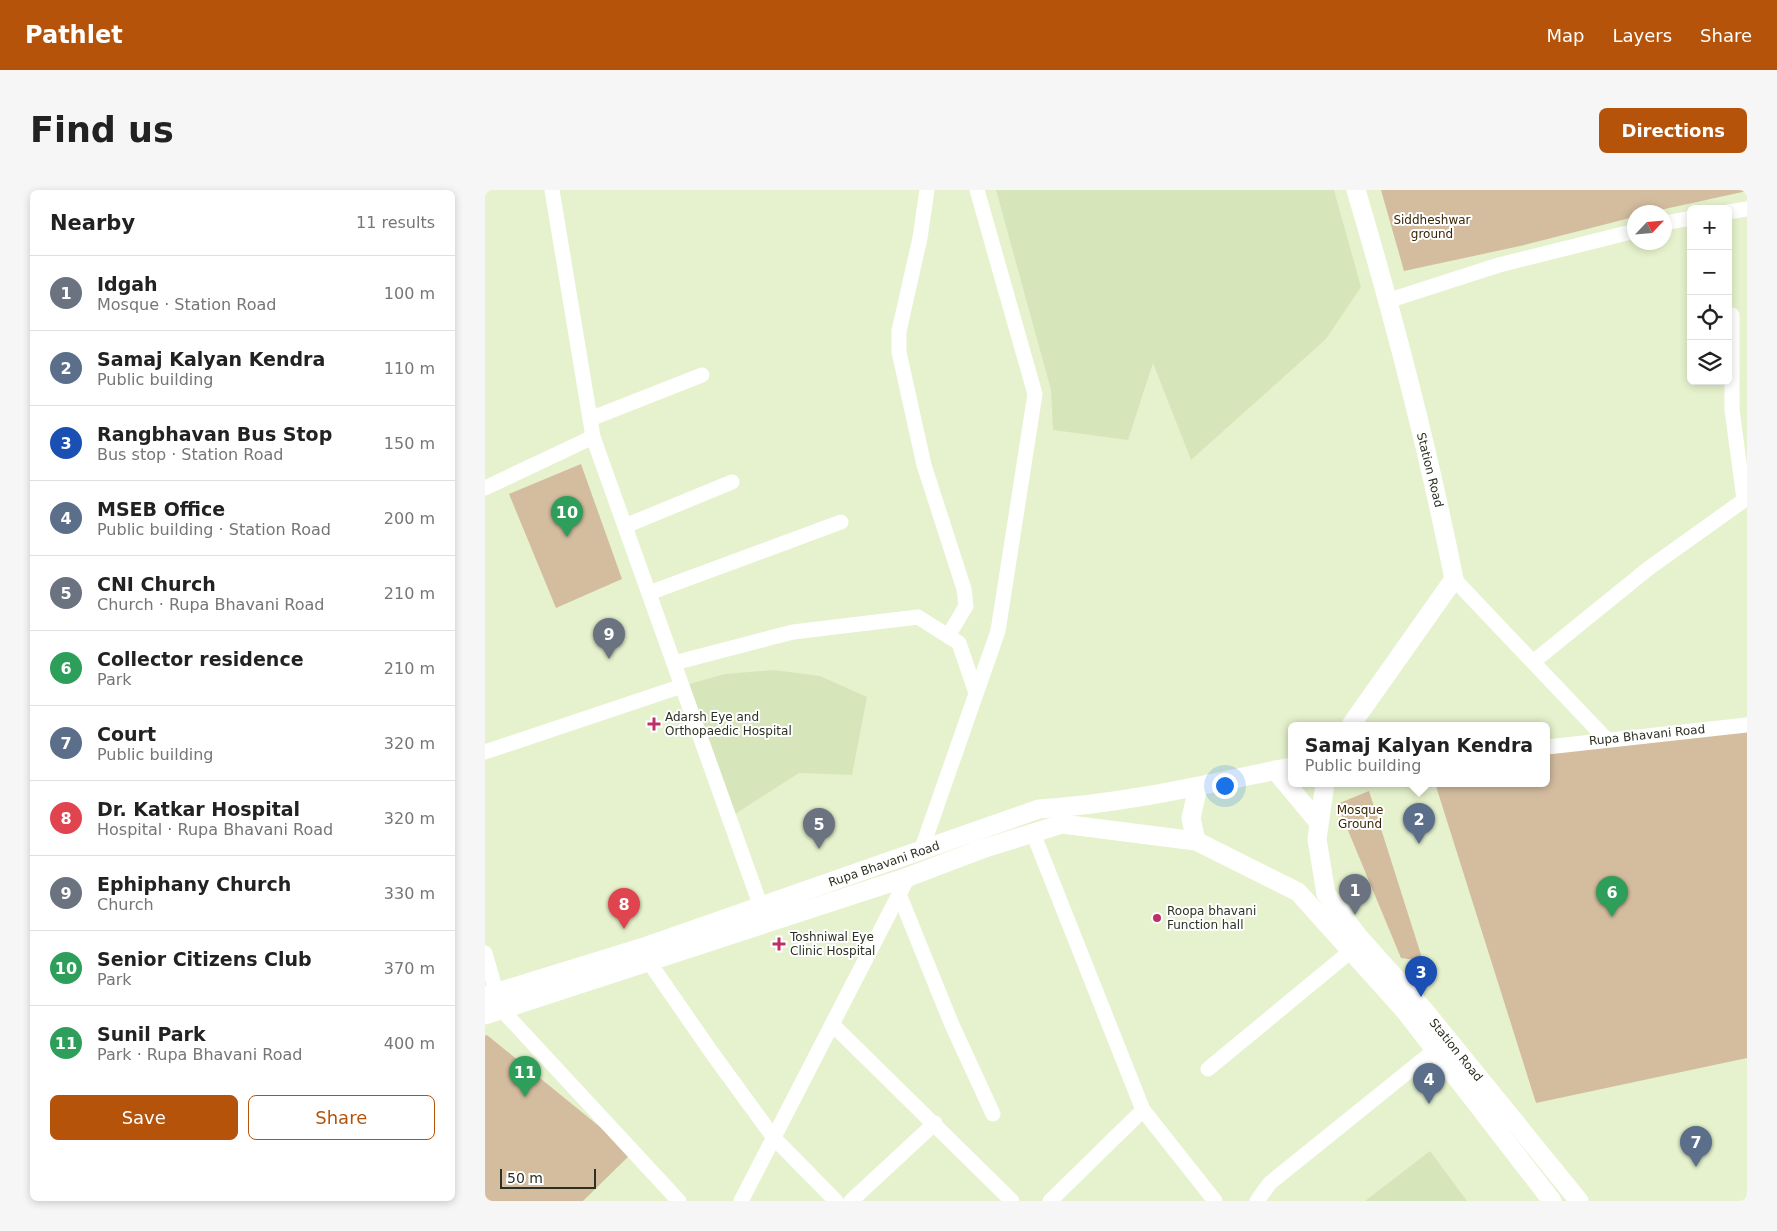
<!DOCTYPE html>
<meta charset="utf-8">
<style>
:root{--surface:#fff;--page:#f6f6f6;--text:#222;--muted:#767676;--line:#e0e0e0;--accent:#b45309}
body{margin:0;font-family:"DejaVu Sans",sans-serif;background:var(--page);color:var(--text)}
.controls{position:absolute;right:15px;top:15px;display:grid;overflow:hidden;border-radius:8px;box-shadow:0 2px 8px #0003}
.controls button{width:45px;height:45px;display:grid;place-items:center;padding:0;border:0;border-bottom:1px solid var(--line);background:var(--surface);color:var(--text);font:25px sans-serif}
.compass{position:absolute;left:1142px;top:15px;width:45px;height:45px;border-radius:50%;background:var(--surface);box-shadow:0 2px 8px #0003;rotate:64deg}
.scale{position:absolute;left:15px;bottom:12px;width:96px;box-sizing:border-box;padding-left:5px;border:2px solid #2c3123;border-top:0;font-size:14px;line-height:18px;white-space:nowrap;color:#2c3123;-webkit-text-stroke:4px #fff;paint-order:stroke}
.you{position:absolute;left:739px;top:595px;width:18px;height:18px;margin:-12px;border:4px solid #fff;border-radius:50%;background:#1a73e8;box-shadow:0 0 0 8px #1a73e833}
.badge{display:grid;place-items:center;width:32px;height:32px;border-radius:50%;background:var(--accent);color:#fff;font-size:16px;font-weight:700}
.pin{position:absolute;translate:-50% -41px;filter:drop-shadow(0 1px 2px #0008)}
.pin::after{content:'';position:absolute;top:26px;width:18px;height:15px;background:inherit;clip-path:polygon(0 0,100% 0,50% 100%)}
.popup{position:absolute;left:803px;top:532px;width:262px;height:65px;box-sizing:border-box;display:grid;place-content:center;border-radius:8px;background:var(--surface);filter:drop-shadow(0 1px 4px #0005);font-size:16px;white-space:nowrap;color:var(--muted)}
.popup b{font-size:19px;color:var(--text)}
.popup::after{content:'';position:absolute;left:50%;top:100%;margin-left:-10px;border:10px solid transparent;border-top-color:var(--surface)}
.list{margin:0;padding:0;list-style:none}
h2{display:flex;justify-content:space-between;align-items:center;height:65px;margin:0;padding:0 20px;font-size:21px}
h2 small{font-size:16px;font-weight:400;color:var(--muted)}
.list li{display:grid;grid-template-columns:32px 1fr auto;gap:15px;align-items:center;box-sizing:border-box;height:75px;padding:0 20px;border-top:1px solid var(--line)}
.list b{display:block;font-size:19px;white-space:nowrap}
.list p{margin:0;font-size:16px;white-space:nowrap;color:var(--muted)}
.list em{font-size:16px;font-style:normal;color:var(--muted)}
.actions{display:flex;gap:10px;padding:15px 20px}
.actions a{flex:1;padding:11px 0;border:1px solid var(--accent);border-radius:8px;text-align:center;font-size:18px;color:var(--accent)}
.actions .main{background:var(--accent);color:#fff}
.icon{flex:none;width:28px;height:28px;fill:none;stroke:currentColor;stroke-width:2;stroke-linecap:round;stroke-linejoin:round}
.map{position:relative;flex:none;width:1262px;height:1011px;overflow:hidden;border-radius:8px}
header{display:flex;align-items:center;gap:30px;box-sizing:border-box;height:70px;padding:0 25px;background:var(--accent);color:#fff}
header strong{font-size:24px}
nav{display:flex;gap:28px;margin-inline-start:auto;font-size:18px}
.intro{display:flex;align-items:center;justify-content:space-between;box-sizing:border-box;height:120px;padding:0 30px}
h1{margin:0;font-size:35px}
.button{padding:12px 22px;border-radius:8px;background:var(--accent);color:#fff;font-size:18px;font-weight:700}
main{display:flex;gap:30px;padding:0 30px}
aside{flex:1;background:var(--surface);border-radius:8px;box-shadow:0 2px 8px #0003}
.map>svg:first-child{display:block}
.built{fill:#d7e6ba}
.green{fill:#d4bd9f}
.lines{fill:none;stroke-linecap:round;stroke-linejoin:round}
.minor{stroke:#fff;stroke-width:15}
.major{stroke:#fff;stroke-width:19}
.poi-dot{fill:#bc3066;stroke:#fff;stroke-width:2}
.labels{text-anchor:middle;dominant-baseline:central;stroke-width:4;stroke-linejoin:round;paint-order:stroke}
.park-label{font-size:12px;fill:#3a2504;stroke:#fff}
.street-label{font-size:12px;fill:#2c3123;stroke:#fff}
.poi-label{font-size:12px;fill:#2c3123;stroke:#fff;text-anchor:start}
</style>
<header>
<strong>Pathlet</strong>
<nav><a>Map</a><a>Layers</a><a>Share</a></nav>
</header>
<div class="intro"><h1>Find us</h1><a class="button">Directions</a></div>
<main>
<aside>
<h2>Nearby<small>11 results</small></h2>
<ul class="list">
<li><span class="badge" style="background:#6b7280">1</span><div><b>Idgah</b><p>Mosque · Station Road</p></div><em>100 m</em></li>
<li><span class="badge" style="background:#5c6f8a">2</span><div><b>Samaj Kalyan Kendra</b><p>Public building</p></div><em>110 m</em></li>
<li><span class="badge" style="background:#1a4fb4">3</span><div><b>Rangbhavan Bus Stop</b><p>Bus stop · Station Road</p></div><em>150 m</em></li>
<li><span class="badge" style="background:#5c6f8a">4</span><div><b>MSEB Office</b><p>Public building · Station Road</p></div><em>200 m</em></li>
<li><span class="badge" style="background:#6b7280">5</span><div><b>CNI Church</b><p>Church · Rupa Bhavani Road</p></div><em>210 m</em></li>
<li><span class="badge" style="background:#2e9e5b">6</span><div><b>Collector residence</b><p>Park</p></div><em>210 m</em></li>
<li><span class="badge" style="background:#5c6f8a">7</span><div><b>Court</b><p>Public building</p></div><em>320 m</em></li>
<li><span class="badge" style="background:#e0444e">8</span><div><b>Dr. Katkar Hospital</b><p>Hospital · Rupa Bhavani Road</p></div><em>320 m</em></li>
<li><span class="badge" style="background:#6b7280">9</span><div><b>Ephiphany Church</b><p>Church</p></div><em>330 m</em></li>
<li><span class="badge" style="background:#2e9e5b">10</span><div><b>Senior Citizens Club</b><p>Park</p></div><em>370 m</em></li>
<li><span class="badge" style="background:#2e9e5b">11</span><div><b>Sunil Park</b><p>Park · Rupa Bhavani Road</p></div><em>400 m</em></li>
</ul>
<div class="actions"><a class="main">Save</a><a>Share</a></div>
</aside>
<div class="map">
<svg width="1262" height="1011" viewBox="0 0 1262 1011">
<rect width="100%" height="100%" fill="#e6f2cd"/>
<g class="built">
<path d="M 511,0 L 849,0 L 876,97 L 841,149 L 706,270 L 668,173 L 643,250 L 568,240 L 566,200 Z"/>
<path d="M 289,480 L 335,486 L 382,507 L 367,585 L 314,583 L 244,628 L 197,496 L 240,484 Z"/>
<path d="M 945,961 L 982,1011 L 880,1011 Z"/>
</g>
<g class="green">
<path d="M 896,0 L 1262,0 L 1262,1 L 1166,22 L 1150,22 L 1149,27 L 1035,56 L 919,81 Z"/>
<path d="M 96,274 L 137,389 L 71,418 L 24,304 Z"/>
<path d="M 1262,536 L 1262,868 L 1051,913 L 950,593 L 1062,593 L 1062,559 Z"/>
<path d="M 884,601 L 938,771 L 916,768 L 852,614 Z"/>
<path d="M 2,845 L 147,963 L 98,1011 L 0,1011 L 0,846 Z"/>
</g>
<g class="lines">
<g class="minor">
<path d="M 67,0 L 108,247 L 276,717"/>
<path d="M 442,0 L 435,48 L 414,141 L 414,162 L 439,275 L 479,399 L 481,416 L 463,446"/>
<path d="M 1243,22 L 1262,19"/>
<path d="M 1180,33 L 1206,28"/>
<path d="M 902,111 L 1014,75 L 1150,41"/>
<path d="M 1247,125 L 1247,220 L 1259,309"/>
<path d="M 105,229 L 217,185"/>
<path d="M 0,298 L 108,247"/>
<path d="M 140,336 L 247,292"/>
<path d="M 969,389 L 1121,549"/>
<path d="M 164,403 L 356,332"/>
<path d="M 1048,472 L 1164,378 L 1262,308"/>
<path d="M 189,473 L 308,442 L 433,427 L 474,453 L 491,503"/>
<path d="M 1062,557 L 1262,535"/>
<path d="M 0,562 L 197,496"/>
<path d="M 548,643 L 658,920 L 730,1011"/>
<path d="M 436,661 L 513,441 L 550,204 L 492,0"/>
<path d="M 414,704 L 467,835 L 508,924"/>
<path d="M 0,763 L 16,819 L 194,1011"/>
<path d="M 164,772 L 227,863 L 289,948 L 351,1011"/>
<path d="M 347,834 L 527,1011"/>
<path d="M 723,879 L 866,761"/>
<path d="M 256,1011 L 423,687"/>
<path d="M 366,1011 L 450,933"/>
<path d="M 565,1011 L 658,920"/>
<path d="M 772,1011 L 785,993 L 950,860"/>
</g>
<g class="major">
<path d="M 866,535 L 969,389 C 943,259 909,128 871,0"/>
<path d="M 790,580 L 834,633"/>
<path d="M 840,593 L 832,649 L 841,704 L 873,746 L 939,820 L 1094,1011"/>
<path d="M 711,651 L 706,628 L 713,597"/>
<path d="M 0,806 L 162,756 L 554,619 C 639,614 723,594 806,577"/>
<path d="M 0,825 L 423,687 L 497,659 L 577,634 L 711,651 L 813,702 L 920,821 L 1067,1011"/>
</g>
</g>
<g class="poi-dot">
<path d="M166.5 526.5h5v5h5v5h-5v5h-5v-5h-5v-5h5z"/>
<circle cx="672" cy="728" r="5"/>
<path d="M291.5 746.5h5v5h5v5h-5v5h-5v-5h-5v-5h5z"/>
</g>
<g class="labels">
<g class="park-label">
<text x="947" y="30">Siddheshwar<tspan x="947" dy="14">ground</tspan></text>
<text x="875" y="620">Mosque<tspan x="875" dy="14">Ground</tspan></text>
</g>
<g class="street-label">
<text transform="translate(945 280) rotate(76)">Station Road</text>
<text transform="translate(1162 545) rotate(-6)">Rupa Bhavani Road</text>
<text transform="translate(399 674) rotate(-19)">Rupa Bhavani Road</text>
<text transform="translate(971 860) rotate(51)">Station Road</text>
</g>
<g class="poi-label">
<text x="180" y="527">Adarsh Eye and<tspan x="180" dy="14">Orthopaedic Hospital</tspan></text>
<text x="682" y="721">Roopa bhavani<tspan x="682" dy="14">Function hall</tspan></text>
<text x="305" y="747">Toshniwal Eye<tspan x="305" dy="14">Clinic Hospital</tspan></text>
</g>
</g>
</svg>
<div class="controls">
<button>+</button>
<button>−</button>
<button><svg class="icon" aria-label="locate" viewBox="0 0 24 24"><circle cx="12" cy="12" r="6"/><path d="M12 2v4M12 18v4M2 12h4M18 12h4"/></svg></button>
<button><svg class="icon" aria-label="layers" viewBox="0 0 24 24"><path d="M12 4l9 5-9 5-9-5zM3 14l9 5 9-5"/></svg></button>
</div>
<svg class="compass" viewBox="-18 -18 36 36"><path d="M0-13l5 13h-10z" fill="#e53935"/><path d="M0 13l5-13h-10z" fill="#767676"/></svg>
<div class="scale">50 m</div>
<div class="you"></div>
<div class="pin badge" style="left:870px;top:725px;background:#6b7280">1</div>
<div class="pin badge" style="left:934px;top:654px;background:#5c6f8a">2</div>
<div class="popup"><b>Samaj Kalyan Kendra</b>Public building</div>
<div class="pin badge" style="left:936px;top:807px;background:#1a4fb4">3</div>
<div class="pin badge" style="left:944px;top:914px;background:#5c6f8a">4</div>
<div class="pin badge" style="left:334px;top:659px;background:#6b7280">5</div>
<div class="pin badge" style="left:1127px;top:727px;background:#2e9e5b">6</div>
<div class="pin badge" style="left:1211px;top:977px;background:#5c6f8a">7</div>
<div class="pin badge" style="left:139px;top:739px;background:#e0444e">8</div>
<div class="pin badge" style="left:124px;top:469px;background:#6b7280">9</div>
<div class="pin badge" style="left:82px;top:347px;background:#2e9e5b">10</div>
<div class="pin badge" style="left:40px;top:907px;background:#2e9e5b">11</div>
</div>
</main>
